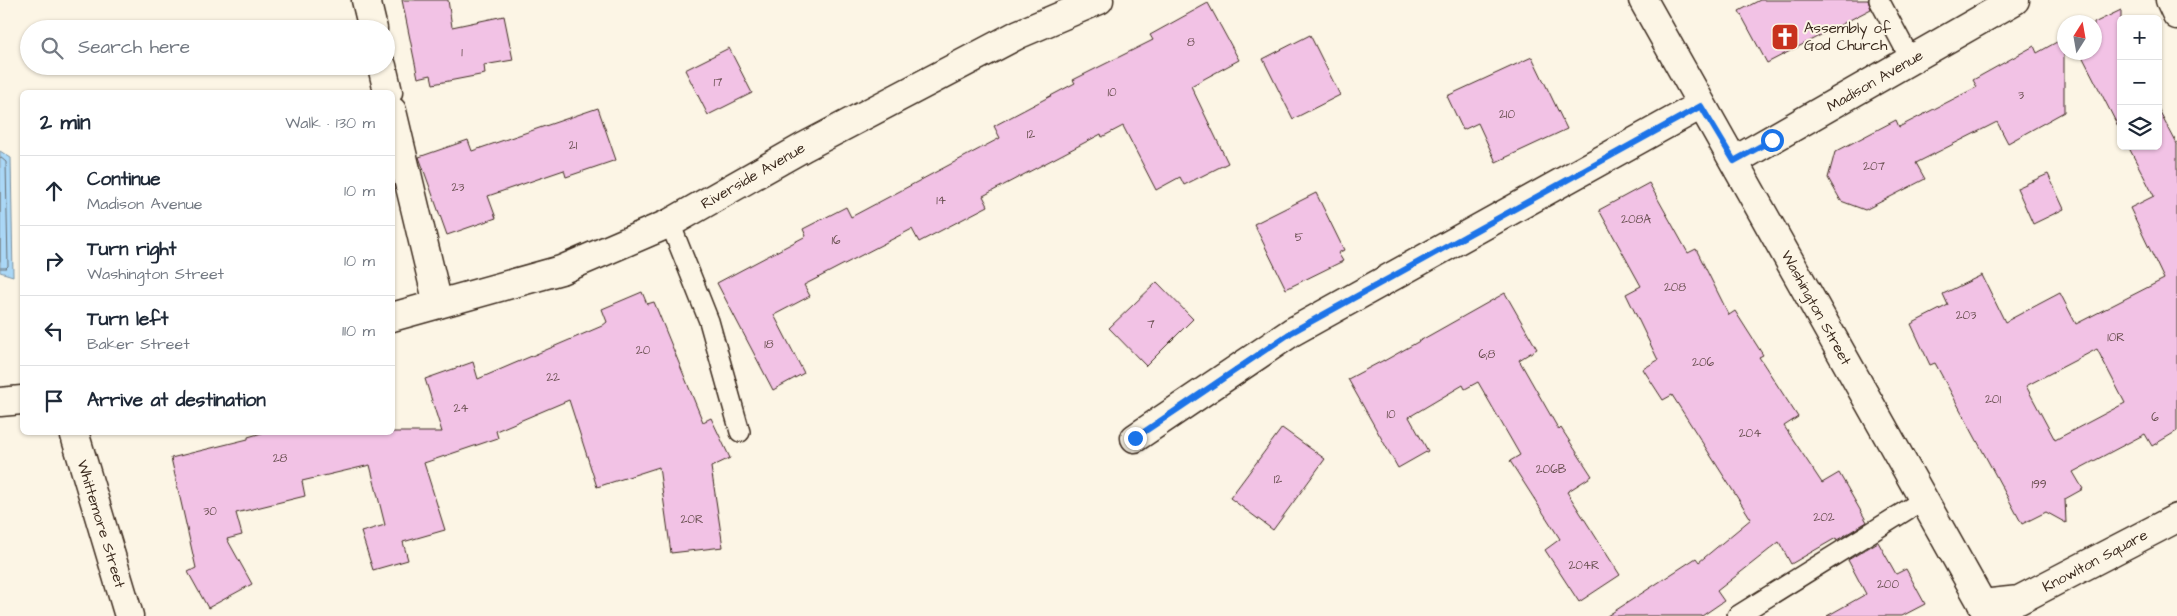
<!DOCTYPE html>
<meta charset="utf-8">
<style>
:root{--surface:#fff;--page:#f6f6f7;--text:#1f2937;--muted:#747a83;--line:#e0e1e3}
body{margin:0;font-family:"Architects Daughter",sans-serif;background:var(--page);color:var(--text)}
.controls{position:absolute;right:15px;top:15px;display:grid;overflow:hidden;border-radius:8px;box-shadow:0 1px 4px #0004}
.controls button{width:45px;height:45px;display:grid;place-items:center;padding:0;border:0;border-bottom:1px solid var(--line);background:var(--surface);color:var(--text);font:25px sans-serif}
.compass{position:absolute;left:2057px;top:15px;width:45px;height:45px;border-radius:50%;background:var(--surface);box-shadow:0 1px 4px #0004;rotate:11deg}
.stop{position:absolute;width:15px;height:15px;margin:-11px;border:4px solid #1a73e8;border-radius:50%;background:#fff}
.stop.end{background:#1a73e8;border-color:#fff;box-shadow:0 1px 5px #0008}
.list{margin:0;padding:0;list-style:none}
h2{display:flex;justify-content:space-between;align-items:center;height:65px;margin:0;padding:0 20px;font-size:21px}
h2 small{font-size:16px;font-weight:400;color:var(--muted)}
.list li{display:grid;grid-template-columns:32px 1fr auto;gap:15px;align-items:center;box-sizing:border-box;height:70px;padding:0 20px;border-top:1px solid var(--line)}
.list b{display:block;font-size:19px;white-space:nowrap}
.list p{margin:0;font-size:16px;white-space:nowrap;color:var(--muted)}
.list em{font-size:16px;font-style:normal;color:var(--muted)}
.icon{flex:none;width:28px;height:28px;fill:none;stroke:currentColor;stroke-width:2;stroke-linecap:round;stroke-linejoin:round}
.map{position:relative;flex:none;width:2177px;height:616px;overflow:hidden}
.search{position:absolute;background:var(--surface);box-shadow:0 1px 4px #0004;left:20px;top:20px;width:375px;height:55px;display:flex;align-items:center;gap:12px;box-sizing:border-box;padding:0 18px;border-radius:28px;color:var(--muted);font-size:19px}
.panel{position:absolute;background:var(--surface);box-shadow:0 1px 4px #0004;left:20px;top:90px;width:375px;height:345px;border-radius:8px}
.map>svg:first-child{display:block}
.water{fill:#aad7f6;stroke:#7e92a0}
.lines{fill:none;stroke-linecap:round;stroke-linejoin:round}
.shore{stroke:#676f74;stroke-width:1}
.building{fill:#f2c2e5;stroke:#3b2a1e;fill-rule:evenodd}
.service-casing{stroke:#3b2a1e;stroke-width:22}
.minor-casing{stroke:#3b2a1e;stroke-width:31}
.primary-casing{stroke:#3b2a1e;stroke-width:31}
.service{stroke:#fcf5e5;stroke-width:19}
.minor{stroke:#fcf5e5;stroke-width:28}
.primary{stroke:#fcf5e5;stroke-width:28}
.route{stroke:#1a73e8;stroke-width:6}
.labels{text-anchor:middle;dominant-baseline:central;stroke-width:4;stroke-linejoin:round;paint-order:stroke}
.number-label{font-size:12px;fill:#695050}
.poi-label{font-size:15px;fill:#3b2a1e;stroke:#fcf5e5;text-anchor:start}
.street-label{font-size:15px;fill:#3b2a1e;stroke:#fcf5e5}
</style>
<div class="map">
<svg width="2177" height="616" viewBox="0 0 2177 616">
<rect width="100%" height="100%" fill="#fcf5e5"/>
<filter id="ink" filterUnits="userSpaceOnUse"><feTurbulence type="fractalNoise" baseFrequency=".02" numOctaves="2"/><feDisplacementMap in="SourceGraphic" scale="10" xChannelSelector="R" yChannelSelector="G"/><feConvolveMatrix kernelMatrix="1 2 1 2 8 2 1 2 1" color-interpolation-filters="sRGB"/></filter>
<g filter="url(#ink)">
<path class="water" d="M 0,151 L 11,158 L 13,276 L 0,272 Z"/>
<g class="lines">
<g class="shore">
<path d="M 0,157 L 6,162 L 8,266 L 6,268 L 0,268"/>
<path d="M 0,191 L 0,261"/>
</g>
</g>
<g class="building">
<path d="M 402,0 L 448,0 L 452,27 L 504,16 L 513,60 L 484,65 L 485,74 L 433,84 L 431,75 L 418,78 Z"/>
<path d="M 1760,0 L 1868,0 L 1871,9 L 1767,63 L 1739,11 Z"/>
<path d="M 1208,3 L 1239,60 L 1191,86 L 1228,163 L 1184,185 L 1180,177 L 1156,190 L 1123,126 L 1102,137 L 1101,134 L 983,196 L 988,206 L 919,242 L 912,229 L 804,285 L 810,296 L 774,315 L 804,373 L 773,390 L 717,283 L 806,236 L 803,229 L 846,207 L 851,217 L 1000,138 L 994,126 L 1075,83 L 1073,80 L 1153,40 L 1150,35 Z"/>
<path d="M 2121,10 L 2121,132 L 2080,52 L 2094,52 L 2094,23 Z"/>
<path d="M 1310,35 L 1340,95 L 1293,119 L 1263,59 Z"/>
<path d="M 2064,38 L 2064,112 L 2008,143 L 1997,122 L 1916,163 L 1925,179 L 1865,210 L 1841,201 L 1828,178 L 1835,152 L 1896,120 L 1899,127 L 1977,87 L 1973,80 L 2034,46 L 2037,53 Z"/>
<path d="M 729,48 L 752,93 L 708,115 L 685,70 Z"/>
<path d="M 1532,57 L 1567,129 L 1496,162 L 1478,123 L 1463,130 L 1447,96 Z"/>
<path d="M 598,108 L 616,160 L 566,177 L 564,170 L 488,196 L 496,218 L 447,235 L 419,157 L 468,140 L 472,151 Z"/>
<path d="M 2158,108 L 2177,144 L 2177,431 L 2152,446 L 2145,434 L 2073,472 L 2083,489 L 2065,499 L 2066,523 L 2046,512 L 2022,524 L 1935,363 L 1930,365 L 1911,324 L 1948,305 L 1943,294 L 1982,275 L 2005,322 L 2060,293 L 2076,324 L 2164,279 L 2130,208 L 2154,196 L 2128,146 L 2158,146 ZM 2097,349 L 2125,403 L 2055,440 L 2026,386 Z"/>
<path d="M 2048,174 L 2064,209 L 2033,224 L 2017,188 Z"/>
<path d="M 1649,183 L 1688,253 L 1696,249 L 1729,315 L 1735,311 L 1763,355 L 1759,357 L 1798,417 L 1784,426 L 1822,483 L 1839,473 L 1867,522 L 1837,540 L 1836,538 L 1791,564 L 1779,542 L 1717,591 L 1724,601 L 1702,616 L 1607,616 L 1696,558 L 1699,562 L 1751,519 L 1672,395 L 1663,400 L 1643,369 L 1658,360 L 1626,294 L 1641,286 L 1599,210 Z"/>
<path d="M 1316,193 L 1344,250 L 1338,253 L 1343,261 L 1286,289 L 1254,224 Z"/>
<path d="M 1157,282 L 1193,319 L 1146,366 L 1109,328 Z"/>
<path d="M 642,292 L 647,304 L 654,302 L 703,422 L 711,418 L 730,458 L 711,467 L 723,547 L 671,553 L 659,467 L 597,487 L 569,400 L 496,431 L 498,438 L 424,463 L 445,530 L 403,542 L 408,560 L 373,570 L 361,532 L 385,525 L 370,465 L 302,481 L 305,496 L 236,513 L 242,535 L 227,539 L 252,584 L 208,608 L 188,572 L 196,568 L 171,458 L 248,439 L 248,437 L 265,432 L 442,432 L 425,379 L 473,362 L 478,379 L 602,326 L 607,322 L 602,309 Z"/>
<path d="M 1505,293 L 1537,349 L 1519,360 L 1559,430 L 1561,428 L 1592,476 L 1567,492 L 1620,575 L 1579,602 L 1545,550 L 1560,539 L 1510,461 L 1520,455 L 1478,382 L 1465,389 L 1463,385 L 1409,417 L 1428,451 L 1398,468 L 1348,379 L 1384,360 L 1384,361 Z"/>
<path d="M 1282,428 L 1325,459 L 1273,530 L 1230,498 Z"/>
<path d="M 1878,542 L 1896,574 L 1906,569 L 1925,604 L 1902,616 L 1827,616 L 1866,594 L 1848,560 Z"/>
</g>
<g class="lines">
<defs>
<g id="service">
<path d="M 1879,0 L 1911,60"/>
<path d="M 670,223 L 709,321 L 740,432"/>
<path d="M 1737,616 L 1923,500"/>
</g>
<g id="minor">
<path d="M 366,0 L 373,29"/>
<path d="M 2170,0 L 2177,15"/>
<path d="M 382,66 L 388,92"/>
<path d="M 392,111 L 438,304"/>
<path d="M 1734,161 L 2015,0"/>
<path d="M 392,317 L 561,270 L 670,223 L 804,147 L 1019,34 L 1099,0"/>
<path d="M 0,402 L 22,400"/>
<path d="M 74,432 L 129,616"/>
<path d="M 1135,438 L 1292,332 L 1701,105"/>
<path d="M 1982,604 L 2019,600 L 2177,518"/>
</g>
<path id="primary" d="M 1643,0 L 1989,616"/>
</defs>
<use href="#service" class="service-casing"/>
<use href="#minor" class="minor-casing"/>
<use href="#primary" class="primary-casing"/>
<use href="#service" class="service"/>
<use href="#minor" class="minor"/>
<use href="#primary" class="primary"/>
</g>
</g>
<g class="lines" filter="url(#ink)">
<path class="route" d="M 1135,438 L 1292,332 L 1701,106 L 1734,161 L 1772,140"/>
</g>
<defs>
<symbol id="church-square" viewBox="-11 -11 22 22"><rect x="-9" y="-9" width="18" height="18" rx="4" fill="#c8321e" stroke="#fcf5e5"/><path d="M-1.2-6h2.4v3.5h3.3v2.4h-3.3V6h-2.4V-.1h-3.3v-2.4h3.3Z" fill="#fff"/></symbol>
</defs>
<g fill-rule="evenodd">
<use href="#church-square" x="1769" y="21" width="32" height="32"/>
</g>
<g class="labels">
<g class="number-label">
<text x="1191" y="42">8</text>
<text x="462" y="52">1</text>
<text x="718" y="82">17</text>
<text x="1112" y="92">10</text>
<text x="2021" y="95">3</text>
<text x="1507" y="114">210</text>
<text x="1031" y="134">12</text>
<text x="573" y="145">21</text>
<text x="1874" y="166">207</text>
<text x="458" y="187">23</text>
<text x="941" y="200">14</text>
<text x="1636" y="219">208A</text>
<text x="1299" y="237">5</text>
<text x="836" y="240">16</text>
<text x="1675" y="287">208</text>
<text x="1966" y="315">203</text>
<text x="1151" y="324">7</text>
<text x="2116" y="337">10R</text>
<text x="769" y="344">18</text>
<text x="643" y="350">20</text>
<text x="1487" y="354">6;8</text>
<text x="1703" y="362">206</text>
<text x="553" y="377">22</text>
<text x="1993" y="399">201</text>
<text x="461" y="408">24</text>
<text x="1391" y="414">10</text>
<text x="2155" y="417">6</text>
<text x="1750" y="433">204</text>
<text x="280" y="458">28</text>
<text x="1551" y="469">206B</text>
<text x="1278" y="479">12</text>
<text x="2039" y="484">199</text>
<text x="210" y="511">30</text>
<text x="1824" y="517">202</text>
<text x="692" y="519">20R</text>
<text x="1584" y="565">204R</text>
<text x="1888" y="584">200</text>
</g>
<g class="poi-label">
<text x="1804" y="28">Assembly of<tspan x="1804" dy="17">God Church</tspan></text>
</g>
<g class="street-label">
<text transform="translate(1875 81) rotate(-30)">Madison Avenue</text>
<text transform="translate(753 176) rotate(-30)">Riverside Avenue</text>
<text transform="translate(1816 308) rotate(61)">Washington Street</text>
<text transform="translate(101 524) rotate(73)">Whittemore Street</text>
<text transform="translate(2095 561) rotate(-28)">Knowlton Square</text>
</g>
</g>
</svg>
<div class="controls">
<button>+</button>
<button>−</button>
<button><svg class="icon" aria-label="layers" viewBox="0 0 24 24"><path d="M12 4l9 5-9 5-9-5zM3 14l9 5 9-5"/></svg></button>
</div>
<svg class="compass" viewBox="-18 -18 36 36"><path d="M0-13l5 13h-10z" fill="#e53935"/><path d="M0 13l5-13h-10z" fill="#747a83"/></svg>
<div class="stop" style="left:1772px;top:140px"></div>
<div class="stop end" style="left:1135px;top:438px"></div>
<div class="search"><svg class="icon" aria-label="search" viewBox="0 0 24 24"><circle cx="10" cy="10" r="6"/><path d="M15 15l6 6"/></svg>Search here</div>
<section class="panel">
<h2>2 min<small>Walk · 130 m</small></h2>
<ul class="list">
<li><svg class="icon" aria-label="ahead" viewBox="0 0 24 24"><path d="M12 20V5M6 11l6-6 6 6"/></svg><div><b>Continue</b><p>Madison Avenue</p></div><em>10 m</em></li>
<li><svg class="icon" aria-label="right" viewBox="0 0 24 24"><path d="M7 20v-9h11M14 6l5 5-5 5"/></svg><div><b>Turn right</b><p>Washington Street</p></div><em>10 m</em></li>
<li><svg class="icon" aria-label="left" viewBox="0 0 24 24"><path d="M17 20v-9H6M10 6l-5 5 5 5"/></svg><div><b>Turn left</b><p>Baker Street</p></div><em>110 m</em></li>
<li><svg class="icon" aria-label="arrive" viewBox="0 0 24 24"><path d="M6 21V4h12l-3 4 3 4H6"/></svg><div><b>Arrive at destination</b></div></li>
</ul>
</section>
</div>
